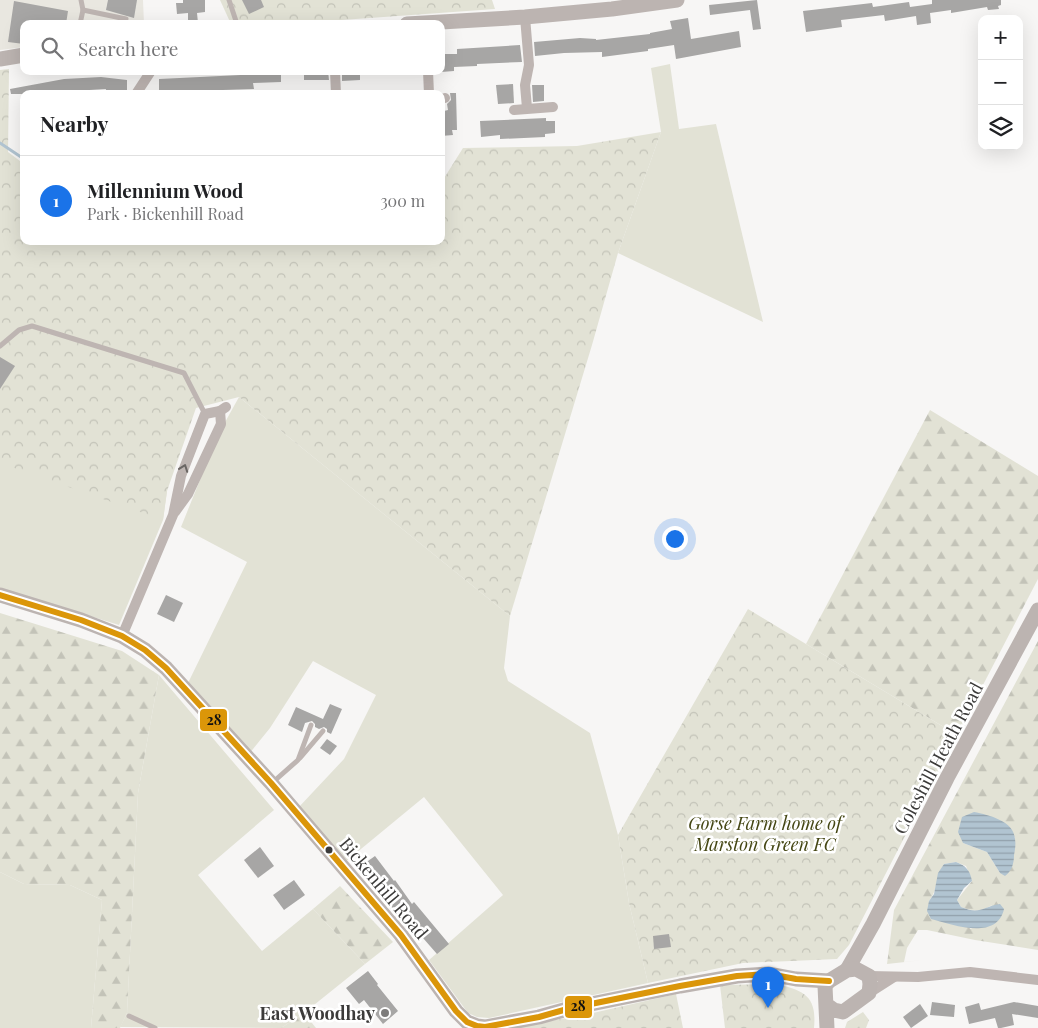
<!DOCTYPE html>
<meta charset="utf-8">
<style>
:root{--surface:#fff;--page:#f6f6f6;--text:#202124;--muted:#757577;--line:#e0e0e0;--accent:#1a73e8}
body{margin:0;font-family:"Playfair Display",serif;background:var(--page);color:var(--text)}
.controls{position:absolute;right:15px;top:15px;display:grid;overflow:hidden;border-radius:10px;box-shadow:0 5px 20px #0002}
.controls button{width:45px;height:45px;display:grid;place-items:center;padding:0;border:0;border-bottom:1px solid var(--line);background:var(--surface);color:var(--text);font:25px sans-serif}
.you{position:absolute;left:674px;top:538px;width:18px;height:18px;margin:-12px;border:4px solid #fff;border-radius:50%;background:#1a73e8;box-shadow:0 0 0 8px #1a73e833}
.badge{display:grid;place-items:center;width:32px;height:32px;border-radius:50%;background:var(--accent);color:#fff;font-size:16px;font-weight:700}
.pin{position:absolute;translate:-50% -41px;filter:drop-shadow(0 1px 2px #0008)}
.pin::after{content:'';position:absolute;top:26px;width:18px;height:15px;background:inherit;clip-path:polygon(0 0,100% 0,50% 100%)}
.list{margin:0;padding:0;list-style:none}
h2{display:flex;justify-content:space-between;align-items:center;height:65px;margin:0;padding:0 20px;font-size:21px}
h2 small{font-size:16px;font-weight:400;color:var(--muted)}
.list li{display:grid;grid-template-columns:32px 1fr auto;gap:15px;align-items:center;box-sizing:border-box;height:90px;padding:0 20px;border-top:1px solid var(--line)}
.list b{display:block;font-size:19px;white-space:nowrap}
.list p{margin:0;font-size:16px;white-space:nowrap;color:var(--muted)}
.list em{font-size:16px;font-style:normal;color:var(--muted)}
.icon{flex:none;width:28px;height:28px;fill:none;stroke:currentColor;stroke-width:2;stroke-linecap:round;stroke-linejoin:round}
.map{position:relative;flex:none;width:1038px;height:1028px;overflow:hidden}
.search{position:absolute;background:var(--surface);box-shadow:0 5px 20px #0002;left:20px;top:20px;width:425px;height:55px;display:flex;align-items:center;gap:12px;box-sizing:border-box;padding:0 18px;border-radius:10px;color:var(--muted);font-size:19px}
.panel{position:absolute;background:var(--surface);box-shadow:0 5px 20px #0002;left:20px;top:90px;width:425px;height:155px;border-radius:10px}
.map>svg:first-child{display:block}
.built{fill:#e9e7e0}
.grass{fill:#e2e2d5}
.forest{fill:url(#forest-firs);fill-rule:evenodd}
.park{fill:url(#park-crowns)}
.water{fill:url(#water-rules)}
.lines{fill:none;stroke-linecap:round;stroke-linejoin:round}
.stream{stroke:#b1c4d1;stroke-width:3}
.building{fill:#a7a6a5}
.lane{stroke:#beb5b2;stroke-width:5}
.street{stroke:#beb5b2;stroke-width:10}
.secondary{stroke:#bcb4b1;stroke-width:15}
.bus-1-casing{stroke:#fff;stroke-width:10}
.bus-1{stroke:#db9609;stroke-width:6}
.oneway{stroke:#6a6664}
.bus-dot{fill:#3c3b3a;stroke:#fff;stroke-width:2}
.poi-dot{fill:#7d7c7b;stroke:#fff;stroke-width:2}
.labels{text-anchor:middle;dominant-baseline:central;stroke-width:5;stroke-linejoin:round;paint-order:stroke}
.street-label{font-size:18px;fill:#3c3b3a;stroke:#fff}
.park-label{font-size:18px;font-style:italic;fill:#454714;stroke:#fff}
.poi-label{font-size:18px;font-weight:bold;fill:#3c3b3a;stroke:#fff;text-anchor:end}
.line-badge{stroke:#fff;stroke-width:2}
.pale-badge-label{font-size:14px;text-anchor:middle;font-weight:bold;fill:#111}
</style>
<div class="map">
<svg width="1038" height="1028" viewBox="0 0 1038 1028">
<defs>
<pattern id="forest-firs" width="22" height="20" patternUnits="userSpaceOnUse" patternTransform="scale(1.25)"><rect width="22" height="20" fill="#e2e2d5"/><path d="M5 1l3.5 6h-7zM16 11l3.5 6h-7z" fill="#c3c3b8"/></pattern>
<pattern id="park-crowns" width="20" height="18" patternUnits="userSpaceOnUse" patternTransform="scale(1.25)"><rect width="20" height="18" fill="#e2e2d5"/><path d="M2 6a3 3 0 1 1 6 0M12 15a3 3 0 1 1 6 0" fill="none" stroke="#c3c3b8"/></pattern>
<pattern id="water-rules" width="6" height="5" patternUnits="userSpaceOnUse" patternTransform="scale(1.25)"><rect width="6" height="5" fill="#b1c4d1"/><path d="M0 2.5h6" fill="none" stroke="#91a0ab"/></pattern>
</defs>
<rect width="100%" height="100%" fill="#f7f6f5"/>
<path class="built" d="M 0,0 L 143,0 L 144,24 L 24,24 L 24,47 L 0,50 Z"/>
<g class="grass">
<path d="M 670,64 L 679,129 L 716,124 L 763,322 L 618,253 L 661,132 L 651,68 Z"/>
<path d="M 0,381 L 167,491 L 163,520 L 119,625 L 0,588 Z"/>
<path d="M 239,397 L 510,616 L 504,668 L 508,681 L 590,733 L 618,835 L 629,903 L 648,983 L 489,1018 L 477,1017 L 468,1013 L 429,960 L 503,895 L 424,797 L 344,863 L 298,808 L 344,759 L 376,695 L 313,661 L 270,728 L 249,754 L 188,683 L 247,562 L 181,527 L 219,433 Z"/>
<path d="M 159,675 L 274,810 L 198,875 L 262,951 L 313,909 L 365,964 L 304,1013 L 281,1028 L 120,1027 L 127,1013 L 138,793 Z"/>
<path d="M 0,872 L 24,884 L 70,885 L 102,900 L 91,1028 L 0,1028 Z"/>
</g>
<g class="forest">
<path d="M 930,410 L 1038,476 L 1038,579 L 957,735 L 806,644 Z"/>
<path d="M 0,613 L 122,651 L 159,675 L 138,793 L 127,1013 L 120,1028 L 91,1028 L 102,900 L 70,885 L 24,884 L 0,872 Z"/>
<path d="M 1038,641 L 1038,950 L 975,940 L 927,930 L 918,930 L 907,948 L 904,962 L 923,960 L 887,964 L 894,910 ZM 1015,837 L 1000,873 L 987,852 L 963,843 ZM 956,862 L 966,866 L 972,881 L 957,900 L 961,907 C 973,912 981,912 992,905 L 971,929 L 929,901 C 938,890 936,876 944,864 Z"/>
<path d="M 340,886 L 393,942 L 365,964 L 313,909 Z"/>
<path d="M 863,1012 L 869,1020 L 866,1028 L 845,1028 L 847,1022 Z"/>
<path d="M 304,1013 L 316,1028 L 281,1028 Z"/>
</g>
<g class="park">
<path d="M 220,0 L 492,0 L 495,9 L 286,24 L 231,24 Z"/>
<path d="M 9,69 L 8,152 L 24,164 L 24,241 L 441,241 L 441,183 L 463,148 L 577,146 L 661,132 L 618,253 L 592,345 L 510,616 L 239,397 L 196,408 L 167,491 L 163,520 L 0,463 L 0,70 Z"/>
<path d="M 748,609 L 957,735 L 849,945 L 837,959 L 743,963 L 648,983 L 629,903 L 618,835 Z"/>
<path d="M 775,984 C 804,990 817,996 814,1028 L 725,1028 L 720,985 Z"/>
<path d="M 676,994 L 683,1028 L 512,1028 L 593,1013 Z"/>
</g>
<g class="water">
<path d="M 974,812 C 989,815 1014,821 1015,839 C 1016,844 1015,850 1014,855 C 1014,863 1012,871 1005,876 L 1000,873 L 987,852 L 963,843 L 958,832 L 962,817 Z"/>
<path d="M 956,862 C 966,866 970,870 972,881 L 964,888 L 957,900 L 961,907 C 980,915 982,907 1000,904 L 1004,909 C 997,941 953,925 931,919 L 927,911 L 929,901 L 934,894 L 938,873 L 944,864 Z"/>
</g>
<g class="lines">
<path class="stream" d="M 0,143 L 24,159"/>
</g>
<g class="building">
<path d="M 108,0 L 137,0 L 134,18 L 106,10 Z"/>
<path d="M 183,0 L 205,0 L 205,12 L 197,13 L 198,23 L 188,24 L 188,13 L 177,14 L 176,3 L 183,3 Z"/>
<path d="M 242,0 L 261,0 L 264,7 L 249,14 Z"/>
<path d="M 757,0 L 761,29 L 753,30 L 750,10 L 710,15 L 709,5 Z"/>
<path d="M 932,0 L 1001,0 L 1001,5 L 998,6 L 999,9 L 988,10 L 987,7 L 951,13 L 951,10 L 930,13 L 931,23 L 917,25 L 916,16 L 885,21 L 884,15 L 841,20 L 842,27 L 806,32 L 803,11 L 872,3 L 873,7 L 909,2 L 910,7 L 932,4 Z"/>
<path d="M 14,1 L 68,11 L 66,24 L 24,24 L 24,44 L 8,42 Z"/>
<path d="M 688,18 L 691,39 L 739,31 L 741,47 L 676,59 L 674,45 L 648,49 L 648,51 L 602,57 L 602,52 L 564,53 L 535,56 L 534,42 L 580,38 L 596,39 L 596,40 L 650,34 L 650,33 L 672,29 L 670,21 Z"/>
<path d="M 520,45 L 522,62 L 477,64 L 477,66 L 454,67 L 454,71 L 441,72 L 441,54 L 457,54 L 457,49 Z"/>
<path d="M 263,71 L 281,71 L 281,82 L 253,83 L 254,89 L 223,90 L 223,94 L 159,94 L 159,79 L 263,74 Z"/>
<path d="M 304,71 L 328,71 L 329,80 L 304,80 Z"/>
<path d="M 342,71 L 360,71 L 360,80 L 342,81 Z"/>
<path d="M 101,77 L 127,80 L 127,94 L 105,94 L 106,89 L 57,92 L 57,94 L 11,94 L 10,89 L 64,79 Z"/>
<path d="M 513,84 L 514,103 L 498,104 L 496,85 Z"/>
<path d="M 532,85 L 544,85 L 544,101 L 533,102 Z"/>
<path d="M 450,93 L 456,93 L 457,130 L 452,130 L 453,135 L 441,136 L 441,118 L 445,118 L 444,111 L 448,110 L 447,104 L 451,100 Z"/>
<path d="M 546,118 L 546,121 L 555,121 L 555,133 L 545,134 L 545,137 L 500,139 L 500,135 L 481,137 L 480,121 Z"/>
<path d="M 0,357 L 15,366 L 0,389 Z"/>
<path d="M 166,595 L 183,603 L 174,622 L 157,614 Z"/>
<path d="M 330,704 L 342,709 L 331,734 L 327,732 L 327,729 L 324,727 L 319,729 L 315,727 L 315,724 L 312,721 L 305,723 L 302,732 L 288,725 L 296,707 L 323,719 Z"/>
<path d="M 327,739 L 337,746 L 330,755 L 320,748 Z"/>
<path d="M 260,847 L 274,866 L 258,878 L 244,860 Z"/>
<path d="M 375,856 L 394,881 L 395,880 L 412,904 L 414,902 L 449,944 L 437,954 L 416,930 L 415,931 L 395,907 L 393,909 L 377,886 L 376,887 L 361,866 Z"/>
<path d="M 294,880 L 305,895 L 284,910 L 273,895 Z"/>
<path d="M 669,934 L 671,947 L 654,949 L 653,936 Z"/>
<path d="M 368,971 L 378,984 L 377,985 L 398,1011 L 383,1024 L 364,1000 L 359,1004 L 346,988 Z"/>
<path d="M 932,1002 L 955,1005 L 954,1017 L 930,1015 Z"/>
<path d="M 1014,1002 L 1038,1006 L 1038,1018 L 1012,1014 L 1014,1025 L 1001,1028 L 998,1028 L 995,1018 L 969,1024 L 965,1007 L 979,1003 L 981,1010 Z"/>
<path d="M 920,1004 L 928,1016 L 911,1028 L 903,1017 Z"/>
</g>
<g class="lines">
<g class="lane">
<path d="M 229,0 L 237,24"/>
<path d="M 83,10 L 126,19"/>
<path d="M 80,24 L 83,10 L 81,0"/>
<path d="M 0,346 L 19,330 L 32,326 L 184,373 L 205,414"/>
<path d="M 300,758 L 323,731"/>
<path d="M 272,783 L 298,760 L 311,725"/>
<path d="M 129,1016 L 155,1028"/>
</g>
<g class="street">
<path d="M 525,17 L 529,65 L 525,85 L 527,108"/>
<path d="M 335,71 L 336,94"/>
<path d="M 428,71 L 429,94"/>
<path d="M 136,94 L 151,71"/>
<path d="M 441,99 L 445,98"/>
<path d="M 514,110 L 553,107"/>
<path d="M 175,512 L 188,494 L 221,424 L 220,411"/>
<path d="M 122,636 L 173,515 L 181,476 L 205,414 L 220,411 L 226,407"/>
<path d="M 869,976 L 918,977 L 970,972 L 1038,980"/>
<path d="M 869,993 L 894,977"/>
</g>
<g class="secondary">
<path d="M 407,24 L 525,17 L 612,9 L 677,0"/>
<path d="M 0,59 L 24,55"/>
<path d="M 0,595 L 81,620 L 122,636 L 145,650 L 166,668 L 271,783 L 401,935 L 456,1011 L 467,1022 L 477,1026 L 485,1027 L 539,1017 L 571,1008 L 680,986 L 737,976 L 769,974 L 796,979 L 829,981"/>
<path d="M 847,970 L 873,924 L 947,778 L 1038,610"/>
<path d="M 827,1005 L 834,1010 L 843,1012 L 869,993 L 870,984 L 869,976 L 856,969 L 847,970 L 829,981 L 825,986 L 827,1028"/>
</g>
<defs>
<path id="bus-1" d="M 0,595 L 81,620 L 122,636 L 145,650 L 166,668 L 271,783 L 401,935 L 456,1011 L 467,1022 L 477,1026 L 485,1027 L 539,1017 L 571,1008 L 680,986 L 737,976 L 769,974 L 796,979 L 829,981"/>
</defs>
<use href="#bus-1" class="bus-1-casing"/>
<use href="#bus-1" class="bus-1"/>
</g>
<defs><path id="oneway-chevron" d="M-2-3.5L2.5 0L-2 3.5" fill="none" stroke-width="1.6" stroke-linecap="round" stroke-linejoin="round" transform="scale(1.25)"/></defs>
<use class="oneway" href="#oneway-chevron" transform="translate(184 468) rotate(-70)"/>
<circle class="bus-dot" cx="329" cy="850" r="4.5"/>
<circle class="poi-dot" cx="385" cy="1013" r="5"/>
<g class="labels">
<g class="street-label">
<text transform="translate(938 758) rotate(-62)">Coleshill Heath Road</text>
<text transform="translate(384 888) rotate(50)">Bickenhill Road</text>
</g>
<g class="park-label">
<text x="765" y="823">Gorse Farm home of<tspan x="765" dy="21">Marston Green FC</tspan></text>
</g>
<g class="poi-label">
<text x="375" y="1013">East Woodhay</text>
</g>
</g>
<g class="line-badge">
<rect x="199" y="708" width="29" height="24" rx="5" fill="#db9609"/>
<rect x="564" y="995" width="29" height="24" rx="5" fill="#db9609"/>
</g>
<g class="pale-badge-label">
<text x="214" y="725">28</text>
<text x="578" y="1011">28</text>
</g>
</svg>
<div class="controls">
<button>+</button>
<button>−</button>
<button><svg class="icon" aria-label="layers" viewBox="0 0 24 24"><path d="M12 4l9 5-9 5-9-5zM3 14l9 5 9-5"/></svg></button>
</div>
<div class="you"></div>
<div class="pin badge" style="left:768px;top:1008px">1</div>
<div class="search"><svg class="icon" aria-label="search" viewBox="0 0 24 24"><circle cx="10" cy="10" r="6"/><path d="M15 15l6 6"/></svg>Search here</div>
<section class="panel">
<h2>Nearby<small></small></h2>
<ul class="list">
<li><span class="badge">1</span><div><b>Millennium Wood</b><p>Park · Bickenhill Road</p></div><em>300 m</em></li>
</ul>
</section>
</div>
